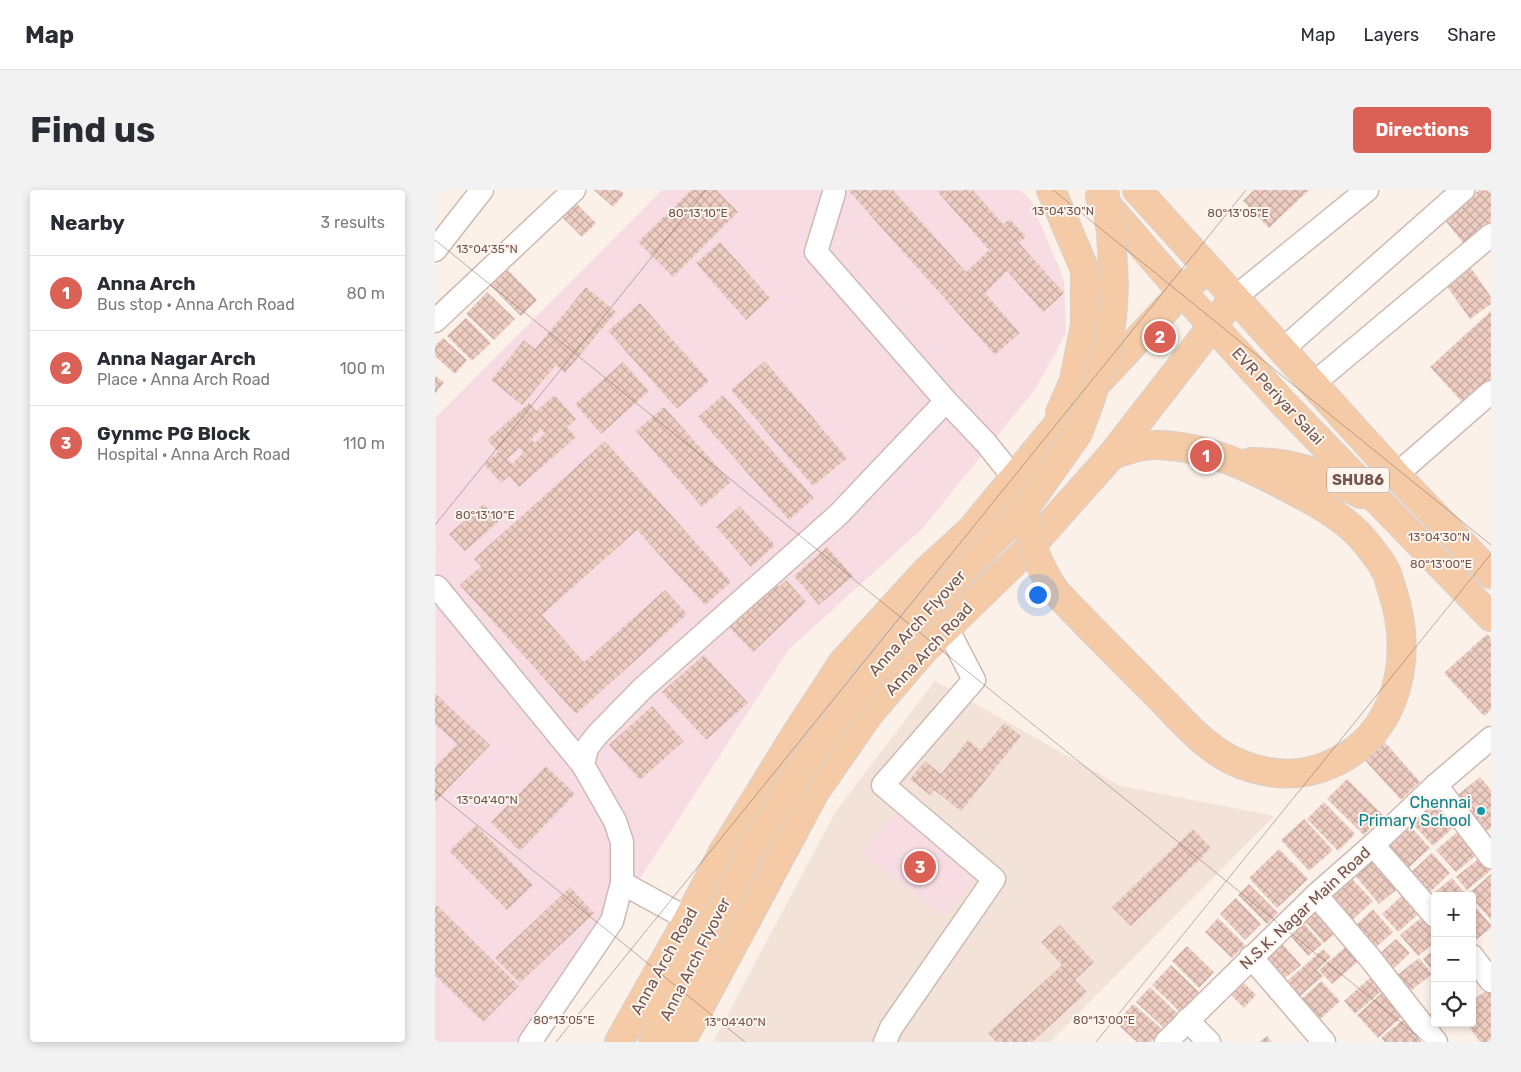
<!DOCTYPE html>
<meta charset="utf-8">
<style>
:root{--surface:#fff;--page:#f2f2f3;--text:#2b2b33;--muted:#7c7c81;--line:#e1e1e2;--accent:#db6157}
body{margin:0;font-family:Rubik,sans-serif;background:var(--page);color:var(--text)}
.controls{position:absolute;right:15px;bottom:15px;display:grid;overflow:hidden;border-radius:5px;box-shadow:0 2px 8px #0003}
.controls button{width:45px;height:45px;display:grid;place-items:center;padding:0;border:0;border-bottom:1px solid var(--line);background:var(--surface);color:var(--text);font:25px sans-serif}
.you{position:absolute;left:602px;top:404px;width:18px;height:18px;margin:-12px;border:4px solid #fff;border-radius:50%;background:#1a73e8;box-shadow:0 0 0 8px #1a73e833}
.badge{display:grid;place-items:center;width:32px;height:32px;border-radius:50%;background:var(--accent);color:#fff;font-size:16px;font-weight:700}
.pin{position:absolute;translate:-50% -50%;border:2px solid #fff;box-shadow:0 1px 5px #0006}
.list{margin:0;padding:0;list-style:none}
h2{display:flex;justify-content:space-between;align-items:center;height:65px;margin:0;padding:0 20px;font-size:21px}
h2 small{font-size:16px;font-weight:400;color:var(--muted)}
.list li{display:grid;grid-template-columns:32px 1fr auto;gap:15px;align-items:center;box-sizing:border-box;height:75px;padding:0 20px;border-top:1px solid var(--line)}
.list b{display:block;font-size:19px;white-space:nowrap}
.list p{margin:0;font-size:16px;white-space:nowrap;color:var(--muted)}
.list em{font-size:16px;font-style:normal;color:var(--muted)}
.icon{flex:none;width:28px;height:28px;fill:none;stroke:currentColor;stroke-width:2;stroke-linecap:round;stroke-linejoin:round}
.map{position:relative;flex:none;width:1056px;height:852px;overflow:hidden;border-radius:5px}
header{display:flex;align-items:center;gap:30px;box-sizing:border-box;height:70px;padding:0 25px;background:var(--surface);border-bottom:1px solid var(--line)}
header strong{font-size:24px}
nav{display:flex;gap:28px;margin-inline-start:auto;font-size:18px}
.intro{display:flex;align-items:center;justify-content:space-between;box-sizing:border-box;height:120px;padding:0 30px}
h1{margin:0;font-size:35px}
.button{padding:12px 22px;border-radius:5px;background:var(--accent);color:#fff;font-size:18px;font-weight:700}
main{display:flex;gap:30px;padding:0 30px}
aside{flex:1;background:var(--surface);border-radius:5px;box-shadow:0 2px 8px #0003}
.map>svg:first-child{display:block}
.residential{fill:#f2e2d7}
.medical{fill:#f8dce4}
.building{fill:url(#building-cross-hatch);fill-rule:evenodd}
.lines{fill:none;stroke-linecap:round;stroke-linejoin:round}
.minor-casing{stroke:#cebab2;stroke-width:25}
.major-casing{stroke:#d8d0cd;stroke-width:30}
.minor{stroke:#fff;stroke-width:22}
.major{stroke:#f4cba6;stroke-width:28}
.major-bridge-casing{stroke:#d8d0cd;stroke-width:30;stroke-linecap:butt}
.major-bridge{stroke:#f4cba6;stroke-width:28}
.ticks{fill:none;stroke:#73564e;stroke-width:1;stroke-opacity:0.45}
.culture-dot{fill:#0f9aa8;stroke:#fef5ef;stroke-width:2}
.labels{text-anchor:middle;dominant-baseline:central;stroke-width:4;stroke-linejoin:round;paint-order:stroke}
.shield{fill:#fef5ef;stroke:#9d867e;stroke-width:1}
.shield-label{font-size:15px;font-weight:bold;fill:#73564e}
.street-label{font-size:16px;fill:#73564e;stroke:#fef5ef}
.culture-label{font-size:16px;fill:#0d838f;stroke:#fef5ef;text-anchor:end}
.ticks-label{font-size:12px;text-anchor:middle;fill:#73564e;stroke:#fef5ef;stroke-width:4;stroke-linejoin:round;paint-order:stroke}
</style>
<header>
<strong>Map</strong>
<nav><a>Map</a><a>Layers</a><a>Share</a></nav>
</header>
<div class="intro"><h1>Find us</h1><a class="button">Directions</a></div>
<main>
<aside>
<h2>Nearby<small>3 results</small></h2>
<ul class="list">
<li><span class="badge">1</span><div><b>Anna Arch</b><p>Bus stop · Anna Arch Road</p></div><em>80 m</em></li>
<li><span class="badge">2</span><div><b>Anna Nagar Arch</b><p>Place · Anna Arch Road</p></div><em>100 m</em></li>
<li><span class="badge">3</span><div><b>Gynmc PG Block</b><p>Hospital · Anna Arch Road</p></div><em>110 m</em></li>
</ul>
</aside>
<div class="map">
<svg width="1056" height="852" viewBox="0 0 1056 852">
<defs>
<pattern id="building-cross-hatch" width="8" height="8" patternUnits="userSpaceOnUse" patternTransform="scale(1.25)"><rect width="8" height="8" fill="#eecdc2"/><path d="M0 0l8 8M0 8l8-8" fill="none" stroke="#c5a9a0"/></pattern>
</defs>
<rect width="100%" height="100%" fill="#fbf1e8"/>
<path class="residential" d="M 500,491 L 686,596 L 839,626 L 615,852 L 278,852 L 401,621 Z"/>
<g class="medical">
<path d="M 227,0 L 586,0 L 596,11 L 629,90 L 631,143 L 601,198 L 488,338 L 354,459 L 204,690 L 109,852 L 0,852 L 1,227 Z"/>
<path d="M 461,622 L 541,690 L 509,726 L 427,663 Z"/>
</g>
<g class="building">
<path d="M 159,0 L 185,0 L 189,4 L 178,17 Z"/>
<path d="M 256,0 L 281,0 L 303,22 L 238,87 L 203,52 Z"/>
<path d="M 413,0 L 458,0 L 531,82 L 554,60 L 502,1 L 538,0 L 568,34 L 575,29 L 591,47 L 584,53 L 629,103 L 608,122 L 572,81 L 550,103 L 585,143 L 560,165 Z"/>
<path d="M 819,0 L 874,0 L 834,38 L 808,11 Z"/>
<path d="M 1044,0 L 1056,1 L 1056,40 L 1033,59 L 1009,29 Z"/>
<path d="M 139,11 L 161,33 L 147,47 L 125,25 Z"/>
<path d="M 285,52 L 335,108 L 311,130 L 261,73 Z"/>
<path d="M 1031,71 L 1056,107 L 1056,114 L 1035,129 L 1006,88 Z"/>
<path d="M 72,79 L 102,110 L 86,126 L 55,95 Z"/>
<path d="M 151,97 L 181,122 L 130,183 L 121,175 L 87,215 L 56,190 L 89,150 L 100,159 Z"/>
<path d="M 52,102 L 80,129 L 59,150 L 31,124 Z"/>
<path d="M 205,113 L 274,191 L 242,219 L 173,141 Z"/>
<path d="M 1056,121 L 1056,192 L 1031,216 L 995,177 Z"/>
<path d="M 31,128 L 56,153 L 37,171 L 12,146 Z"/>
<path d="M 8,148 L 32,170 L 20,184 L 0,166 L 0,156 Z"/>
<path d="M 330,171 L 412,268 L 378,296 L 296,200 Z"/>
<path d="M 188,172 L 214,201 L 166,244 L 140,214 Z"/>
<path d="M 0,186 L 9,192 L 0,204 Z"/>
<path d="M 120,205 L 141,229 L 132,237 L 141,247 L 84,297 L 74,286 L 66,293 L 49,274 L 63,262 L 52,250 L 94,213 L 101,221 ZM 106,239 L 110,243 L 100,253 L 96,249 ZM 84,258 L 89,262 L 77,274 L 72,269 Z"/>
<path d="M 288,205 L 379,308 L 354,330 L 263,227 Z"/>
<path d="M 229,217 L 296,292 L 267,317 L 201,241 Z"/>
<path d="M 170,251 L 296,392 L 270,415 L 202,340 L 107,425 L 149,472 L 230,400 L 252,424 L 141,524 L 25,395 L 46,376 L 39,369 Z"/>
<path d="M 49,314 L 64,331 L 30,361 L 14,344 Z"/>
<path d="M 305,316 L 340,355 L 316,377 L 281,337 Z"/>
<path d="M 392,357 L 418,386 L 384,415 L 359,386 Z"/>
<path d="M 351,390 L 371,412 L 318,462 L 293,436 L 340,393 L 344,397 Z"/>
<path d="M 1052,444 L 1056,448 L 1056,520 L 1049,526 L 1009,483 Z"/>
<path d="M 269,465 L 313,513 L 271,550 L 227,502 Z"/>
<path d="M 0,503 L 55,555 L 0,612 L 0,577 L 22,554 L 0,534 Z"/>
<path d="M 217,516 L 249,551 L 205,590 L 174,555 Z"/>
<path d="M 569,533 L 586,546 L 526,621 L 499,600 L 495,605 L 475,589 L 490,571 L 506,584 L 533,550 L 546,561 Z"/>
<path d="M 948,550 L 985,592 L 966,610 L 928,568 Z"/>
<path d="M 111,576 L 140,604 L 85,661 L 56,632 Z"/>
<path d="M 1045,587 L 1056,600 L 1056,638 L 1052,641 L 1023,605 Z"/>
<path d="M 912,589 L 948,625 L 929,645 L 892,609 Z"/>
<path d="M 1002,610 L 1023,633 L 998,656 L 977,633 Z"/>
<path d="M 889,612 L 920,644 L 903,661 L 872,629 Z"/>
<path d="M 869,629 L 898,660 L 874,681 L 846,650 Z"/>
<path d="M 41,635 L 98,695 L 72,720 L 14,661 Z"/>
<path d="M 974,635 L 995,658 L 972,679 L 951,656 Z"/>
<path d="M 758,639 L 776,658 L 696,736 L 677,717 Z"/>
<path d="M 1026,639 L 1045,662 L 1021,682 L 1001,660 Z"/>
<path d="M 844,659 L 873,689 L 842,718 L 814,688 Z"/>
<path d="M 997,663 L 1015,683 L 991,706 L 972,686 Z"/>
<path d="M 941,665 L 967,695 L 944,714 L 919,684 Z"/>
<path d="M 1047,666 L 1056,677 L 1056,680 L 1032,700 L 1021,687 Z"/>
<path d="M 1056,684 L 1056,730 L 1037,708 L 1037,706 L 1033,704 Z"/>
<path d="M 1017,688 L 1032,706 L 1000,706 L 1000,714 L 994,707 Z"/>
<path d="M 917,689 L 938,711 L 911,736 L 890,714 Z"/>
<path d="M 814,694 L 843,723 L 832,734 L 803,705 Z"/>
<path d="M 135,697 L 159,723 L 85,793 L 60,768 Z"/>
<path d="M 972,701 L 988,720 L 963,742 L 947,724 Z"/>
<path d="M 801,708 L 826,734 L 810,750 L 785,724 Z"/>
<path d="M 1037,713 L 1056,735 L 1056,738 L 1037,753 Z"/>
<path d="M 2,715 L 84,796 L 48,832 L 0,785 L 0,716 Z"/>
<path d="M 882,715 L 904,740 L 889,753 L 867,728 Z"/>
<path d="M 938,719 L 958,742 L 940,758 L 920,736 Z"/>
<path d="M 992,723 L 1000,732 L 1000,752 L 983,766 L 965,745 Z"/>
<path d="M 783,728 L 810,755 L 797,768 L 770,742 Z"/>
<path d="M 866,730 L 887,754 L 873,766 L 852,742 Z"/>
<path d="M 625,735 L 659,772 L 640,790 L 652,802 L 597,852 L 562,852 L 553,843 L 627,775 L 606,752 Z"/>
<path d="M 843,749 L 866,775 L 849,789 L 827,763 Z"/>
<path d="M 961,749 L 975,763 L 956,781 L 942,766 Z"/>
<path d="M 914,754 L 927,768 L 897,794 L 884,780 Z"/>
<path d="M 752,756 L 779,782 L 764,798 L 737,771 Z"/>
<path d="M 888,759 L 896,767 L 882,780 L 888,786 L 863,808 L 850,793 Z"/>
<path d="M 1000,759 L 1000,784 L 988,769 Z"/>
<path d="M 984,768 L 997,784 L 969,806 L 956,790 Z"/>
<path d="M 736,775 L 764,802 L 745,822 L 717,795 Z"/>
<path d="M 937,786 L 949,799 L 920,824 L 909,811 Z"/>
<path d="M 806,790 L 821,805 L 809,818 L 794,803 Z"/>
<path d="M 886,791 L 905,811 L 881,833 L 862,813 Z"/>
<path d="M 715,797 L 744,825 L 730,839 L 701,812 Z"/>
<path d="M 1056,797 L 1056,852 L 1045,852 L 1031,833 L 1037,833 L 1039,817 L 1037,811 Z"/>
<path d="M 949,801 L 970,824 L 943,848 L 922,825 Z"/>
<path d="M 698,814 L 727,839 L 716,852 L 702,852 L 681,833 Z"/>
<path d="M 1000,820 L 1000,833 L 1011,833 L 1003,839 L 993,825 Z"/>
<path d="M 971,827 L 993,852 L 950,852 L 946,848 Z"/>
<path d="M 832,846 L 837,852 L 824,852 Z"/>
</g>
<g class="lines">
<defs>
<g id="minor">
<path d="M 399,3 L 381,62 L 511,211"/>
<path d="M 0,60 L 47,0"/>
<path d="M 799,108 L 932,0"/>
<path d="M 0,131 L 139,0"/>
<path d="M 847,160 L 1028,0"/>
<path d="M 878,194 L 1056,45"/>
<path d="M 961,285 L 1056,202"/>
<path d="M 2,397 L 148,575"/>
<path d="M 1001,595 L 1056,667"/>
<path d="M 938,655 L 1000,726"/>
<path d="M 187,693 L 253,729"/>
<path d="M 881,705 L 935,768 L 1001,852"/>
<path d="M 1037,766 L 1056,791"/>
<path d="M 816,767 L 889,852"/>
<path d="M 752,830 L 774,852"/>
<path d="M 95,852 L 177,731 L 187,693 L 187,652 L 180,631 L 148,575 L 152,558 L 162,545 L 208,498 L 403,325 L 511,211 L 551,253 L 579,288"/>
<path d="M 450,852 L 456,838 L 559,689 L 448,595 L 539,490 L 512,438"/>
<path d="M 731,852 L 881,705 L 938,655 L 1001,595 L 1056,548"/>
</g>
<g id="major">
<path d="M 616,0 L 650,80 L 650,135 L 639,190 L 625,223"/>
<path d="M 702,0 L 961,285 L 1056,384"/>
<path d="M 665,7 L 747,102 L 849,214 L 1056,427"/>
<path d="M 677,265 C 693,260 708,254 725,255 C 774,257 819,279 861,302 C 882,313 904,325 921,342 C 927,347 931,353 936,359"/>
<path d="M 816,272 C 862,272 886,284 926,304"/>
<path d="M 184,852 L 253,729 L 288,662 L 361,544 L 408,472 L 492,380 L 536,340 L 619,239 L 747,102 L 772,78"/>
<path d="M 218,852 L 235,815 L 271,749"/>
<path d="M 246,852 L 380,602 L 434,524 L 489,460 L 595,357 L 677,265 L 799,108"/>
</g>
</defs>
<use href="#minor" class="minor-casing"/>
<use href="#major" class="major-casing"/>
<use href="#minor" class="minor"/>
<use href="#major" class="major"/>
<defs>
<g id="major-bridge">
<path d="M 590,318 C 594,352 601,372 620,401 C 652,435 685,468 718,501 C 746,528 771,562 808,575 C 837,586 868,587 896,574 C 963,545 979,467 958,403 C 955,395 954,385 949,378 C 946,371 940,365 936,359"/>
<path d="M 271,749 L 314,662 L 371,569 L 466,446 L 500,409 L 590,318 L 643,243 L 655,211 L 671,160 L 677,129 L 679,96 L 676,42 L 669,0"/>
</g>
</defs>
<use href="#major-bridge" class="major-bridge-casing"/>
<use href="#major-bridge" class="major-bridge"/>
</g>
<path class="ticks" d="M 618,0 L 1056,355M 0,50 L 990,852M 0,335 L 271,0M 0,601 L 310,852M 121,852 L 811,0M 661,852 L 1056,364"/>
<circle class="culture-dot" cx="1046" cy="621" r="5"/>
<g class="labels">
<rect class="shield" x="892" y="277.5" width="62" height="25" rx="4"/>
<g class="shield-label">
<text x="923" y="290">SHU86</text>
</g>
<g class="street-label">
<text transform="translate(843 206) rotate(47)">EVR Periyar Salai</text>
<text transform="translate(482 433) rotate(-48)">Anna Arch Flyover</text>
<text transform="translate(494 459) rotate(-47)">Anna Arch Road</text>
<text transform="translate(870 718) rotate(-43)">N.S.K. Nagar Main Road</text>
<text transform="translate(260 769) rotate(-63)">Anna Arch Flyover</text>
<text transform="translate(229 771) rotate(-61)">Anna Arch Road</text>
</g>
<g class="culture-label">
<text x="1036" y="612">Chennai<tspan x="1036" dy="18">Primary School</tspan></text>
</g>
</g>
<g class="ticks-label">
<text x="628" y="25">13°04'30"N</text>
<text x="263" y="27">80°13'10"E</text>
<text x="803" y="27">80°13'05"E</text>
<text x="52" y="63">13°04'35"N</text>
<text x="50" y="329">80°13'10"E</text>
<text x="1004" y="351">13°04'30"N</text>
<text x="1006" y="378">80°13'00"E</text>
<text x="52" y="614">13°04'40"N</text>
<text x="129" y="834">80°13'05"E</text>
<text x="669" y="834">80°13'00"E</text>
<text x="300" y="836">13°04'40"N</text>
</g>
</svg>
<div class="controls">
<button>+</button>
<button>−</button>
<button><svg class="icon" aria-label="locate" viewBox="0 0 24 24"><circle cx="12" cy="12" r="6"/><path d="M12 2v4M12 18v4M2 12h4M18 12h4"/></svg></button>
</div>
<div class="you"></div>
<div class="pin badge" style="left:771px;top:266px">1</div>
<div class="pin badge" style="left:725px;top:147px">2</div>
<div class="pin badge" style="left:485px;top:677px">3</div>
</div>
</main>
